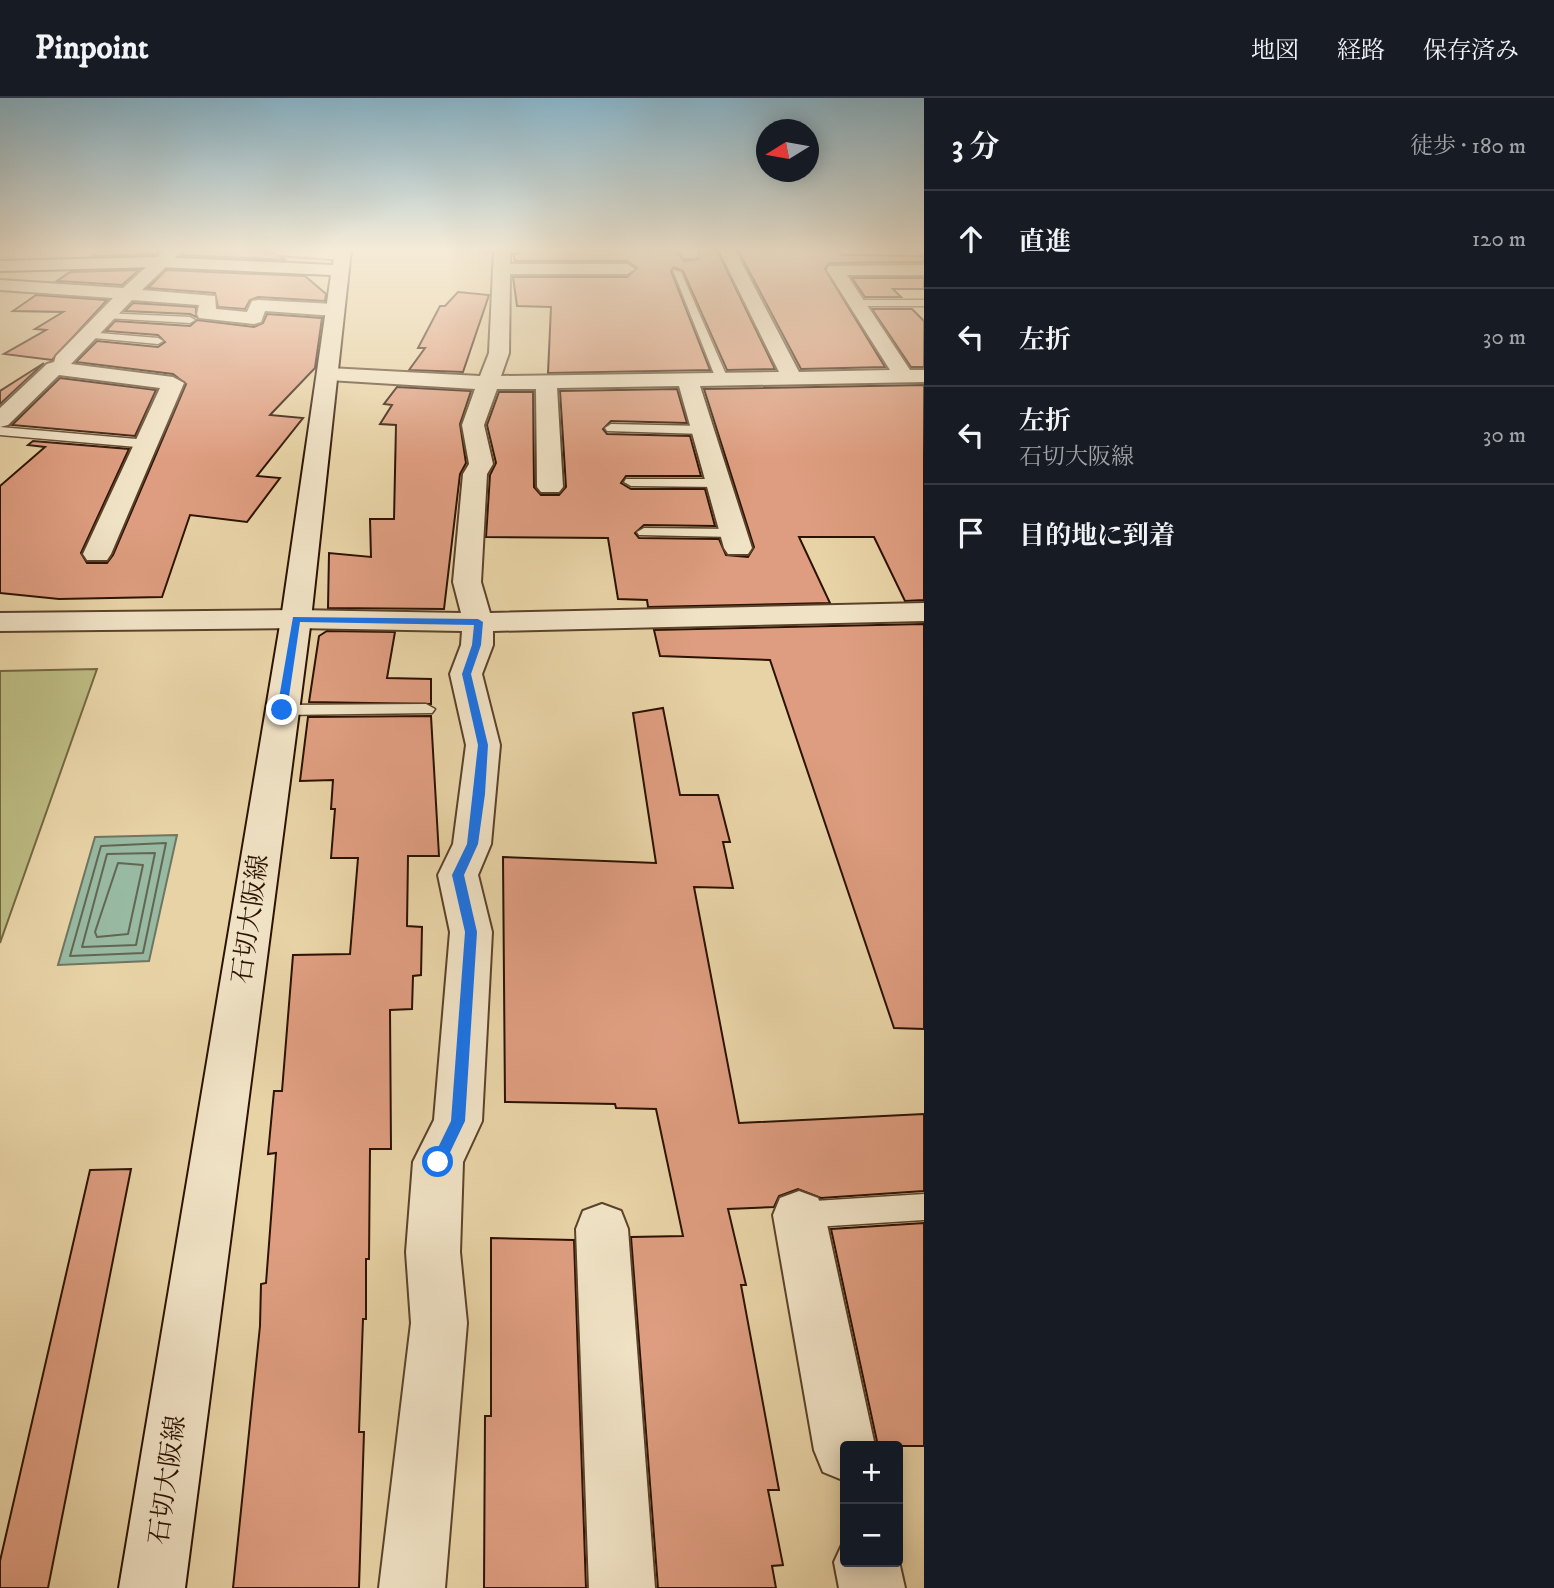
<!DOCTYPE html>
<html lang="ja">
<meta charset="utf-8">
<style>
:root{--surface:#171b24;--page:#242831;--text:#f1f3f6;--muted:#9ea1a6;--line:#363941}
body{margin:0;font-family:"IM FELL DW Pica","Noto Serif JP",serif;background:var(--page);color:var(--text)}
.controls{position:absolute;right:21px;bottom:21px;display:grid;overflow:hidden;border-radius:7px;box-shadow:0 4px 18px #0003}
.controls button{width:63px;height:63px;display:grid;place-items:center;padding:0;border:0;border-bottom:2px solid var(--line);background:var(--surface);color:var(--text);font:35px sans-serif}
.compass{position:absolute;left:756px;top:21px;width:63px;height:63px;border-radius:50%;background:var(--surface);box-shadow:0 4px 18px #0003;rotate:259deg}
.stop{position:absolute;width:21px;height:21px;margin:-16px;border:5px solid #1a73e8;border-radius:50%;background:#fff}
.stop.end{background:#1a73e8;border-color:#fff;box-shadow:0 2px 7px #0008}
.list{margin:0;padding:0;list-style:none}
h2{display:flex;justify-content:space-between;align-items:center;height:91px;margin:0;padding:0 28px;font-size:30px}
h2 small{font-size:23px;font-weight:400;color:var(--muted)}
.list li{display:grid;grid-template-columns:46px 1fr auto;gap:21px;align-items:center;box-sizing:border-box;height:98px;padding:0 28px;border-top:2px solid var(--line)}
.list b{display:block;font-size:26px;white-space:nowrap}
.list p{margin:0;font-size:23px;white-space:nowrap;color:var(--muted)}
.list em{font-size:23px;font-style:normal;color:var(--muted)}
.icon{flex:none;width:38px;height:38px;fill:none;stroke:currentColor;stroke-width:2;stroke-linecap:round;stroke-linejoin:round}
.map{position:relative;flex:none;width:924px;height:1490px;overflow:hidden}
header{display:flex;align-items:center;gap:42px;box-sizing:border-box;height:98px;padding:0 35px;background:var(--surface);border-bottom:2px solid var(--line)}
header strong{font-size:33px}
nav{display:flex;gap:38px;margin-inline-start:auto;font-size:24px}
main{display:flex}
aside{flex:1;background:var(--surface)}
.map>svg:first-child{display:block}
.green{fill:#bcbb82;stroke:#746642;stroke-width:2}
.water{fill:#98b9a2;stroke:#6d7662;stroke-width:2}
.lines{fill:none;stroke-linecap:round;stroke-linejoin:round}
.shore{stroke:#626652;stroke-width:2}
.building{fill:#de9d80;stroke:#2c1201;stroke-width:2}
.lane-casing{stroke:#5b422a;stroke-width:3}
.street-casing{stroke:#5b422a;stroke-width:4}
.secondary-casing{stroke:#2c1201;stroke-width:4}
.lane{fill:#f0e2c5;fill-rule:evenodd}
.street{fill:#f0e2c5;fill-rule:evenodd}
.secondary{fill:#f0e2c5;fill-rule:evenodd}
.route{fill:#1a73e8}
.labels{text-anchor:middle;dominant-baseline:central;stroke-width:5;stroke-linejoin:round;paint-order:stroke}
.street-label{font-size:26px;fill:#2c1201;stroke:#f0e2c5}
</style>
<header>
<strong>Pinpoint</strong>
<nav><a>地図</a><a>経路</a><a>保存済み</a></nav>
</header>
<main>
<div class="map">
<svg width="924" height="1490" viewBox="0 0 924 1490">
<rect width="100%" height="100%" fill="#e8d3a6"/>
<filter id="stains"><feTurbulence type="fractalNoise" baseFrequency=".00286" numOctaves="4"/><feColorMatrix values="0 0 0 0 .2 0 0 0 0 .09 0 0 0 0 .02 0 0 0 .5 -.17"/></filter>
<radialGradient id="worn" r=".72"><stop offset=".6" stop-color="#630" stop-opacity="0"/><stop offset="1" stop-color="#630" stop-opacity=".3"/></radialGradient>
<path class="green" d="M 97,571 L 0,845 L 0,573 Z"/>
<path class="water" d="M 177,737 L 149,863 L 58,867 L 95,739 Z"/>
<g class="lines">
<g class="shore">
<path d="M 166,745 L 143,855 L 70,858 L 101,748 Z"/>
<path d="M 155,755 L 136,847 L 82,849 L 107,756 Z"/>
<path d="M 118,765 L 143,767 L 128,836 L 97,839 L 95,834 Z"/>
</g>
</g>
<g class="building">
<path d="M 102,152 L 161,152 L 156,156 L 93,158 Z"/>
<path d="M 186,152 L 270,153 L 286,162 L 181,157 Z"/>
<path d="M 517,152 L 676,152 L 684,163 L 698,161 L 698,152 L 717,152 L 775,271 L 727,272 L 683,173 L 674,169 L 671,173 L 710,272 L 548,275 L 551,209 L 517,208 L 513,179 L 627,179 L 637,170 L 627,163 L 515,163 L 513,156 L 518,156 Z"/>
<path d="M 738,152 L 837,152 L 842,157 L 924,158 L 924,164 L 829,165 L 825,171 L 885,269 L 801,271 Z"/>
<path d="M 139,172 L 122,187 L 57,183 L 70,174 Z"/>
<path d="M 166,172 L 305,178 L 326,196 L 325,203 L 258,199 L 250,202 L 245,211 L 218,209 L 215,195 L 148,190 Z"/>
<path d="M 852,180 L 924,180 L 924,191 L 893,191 L 901,199 L 865,199 Z"/>
<path d="M 458,194 L 489,197 L 463,274 L 409,272 L 425,250 L 418,250 L 440,208 L 445,208 Z"/>
<path d="M 36,197 L 107,202 L 52,262 L 4,256 L 46,232 L 35,231 L 63,214 L 13,213 Z"/>
<path d="M 133,205 L 196,209 L 196,219 L 190,216 L 125,213 Z"/>
<path d="M 872,211 L 912,211 L 924,223 L 924,269 L 911,269 Z"/>
<path d="M 267,216 L 322,220 L 315,270 L 270,317 L 303,320 L 257,378 L 280,380 L 247,424 L 190,417 L 162,499 L 59,501 L 0,495 L 0,388 L 45,349 L 28,347 L 33,343 L 129,351 L 81,455 L 87,465 L 107,465 L 113,457 L 186,286 L 173,276 L 76,264 L 97,243 L 158,249 L 165,244 L 158,237 L 106,233 L 115,223 L 190,228 L 197,222 L 254,229 L 263,225 Z"/>
<path d="M 44,265 L 0,306 L 0,293 Z"/>
<path d="M 60,280 L 156,292 L 135,338 L 12,327 Z"/>
<path d="M 924,287 L 924,502 L 905,503 L 874,439 L 799,439 L 830,505 L 648,509 L 647,502 L 618,501 L 608,440 L 486,439 L 490,377 L 496,365 L 487,327 L 499,294 L 533,294 L 534,389 L 541,397 L 559,397 L 566,389 L 560,293 L 677,291 L 687,325 L 611,323 L 603,331 L 607,336 L 690,338 L 701,378 L 626,378 L 621,385 L 631,391 L 705,391 L 715,428 L 644,427 L 635,435 L 639,440 L 719,441 L 726,457 L 748,459 L 754,449 L 704,291 Z"/>
<path d="M 397,289 L 471,293 L 460,326 L 466,365 L 460,376 L 444,511 L 328,510 L 329,455 L 371,459 L 370,421 L 394,421 L 396,327 L 380,326 L 392,307 L 384,306 Z"/>
<path d="M 924,526 L 924,931 L 894,930 L 770,562 L 660,558 L 654,532 Z"/>
<path d="M 327,533 L 395,534 L 387,580 L 431,581 L 431,606 L 309,604 L 319,538 Z"/>
<path d="M 663,610 L 680,697 L 718,697 L 730,744 L 723,744 L 733,790 L 694,789 L 739,1025 L 924,1016 L 924,1093 L 821,1100 L 798,1091 L 779,1098 L 774,1109 L 728,1111 L 746,1187 L 741,1187 L 779,1392 L 768,1392 L 783,1467 L 772,1468 L 776,1490 L 658,1490 L 631,1139 L 683,1138 L 656,1011 L 616,1010 L 615,1006 L 505,1004 L 503,759 L 656,765 L 633,615 Z"/>
<path d="M 431,618 L 439,758 L 408,758 L 407,828 L 422,829 L 421,877 L 413,878 L 412,911 L 390,912 L 391,1051 L 370,1051 L 369,1161 L 366,1161 L 366,1221 L 363,1221 L 359,1334 L 364,1334 L 359,1490 L 233,1490 L 260,1228 L 261,1186 L 266,1185 L 276,1055 L 268,1056 L 274,993 L 282,993 L 293,857 L 350,856 L 358,760 L 331,760 L 335,711 L 331,711 L 333,682 L 300,683 L 308,619 Z"/>
<path d="M 131,1071 L 48,1490 L 0,1490 L 0,1463 L 90,1072 Z"/>
<path d="M 924,1125 L 924,1348 L 878,1348 L 831,1131 Z"/>
<path d="M 491,1140 L 574,1142 L 586,1490 L 484,1490 L 485,1318 L 491,1318 Z"/>
</g>
<g class="lines">
<defs>
<g id="lane">
<path d="M 673,172 L 681,174 L 728,281 L 726,283 L 716,281 Z"/>
<path d="M 924,202 L 924,208 L 856,208 L 851,205 L 856,202 Z"/>
<path d="M 103,215 L 190,219 L 195,222 L 190,225 L 107,220 L 102,217 Z"/>
<path d="M 87,234 L 158,240 L 163,243 L 158,246 L 83,239 L 82,237 Z"/>
<path d="M 611,326 L 703,328 L 709,332 L 703,336 L 607,333 L 605,330 Z"/>
<path d="M 0,329 L 148,342 L 154,346 L 148,350 L 0,337 Z"/>
<path d="M 626,381 L 719,381 L 726,385 L 719,389 L 631,388 L 624,384 Z"/>
<path d="M 644,430 L 733,431 L 740,435 L 733,439 L 639,437 L 637,434 Z"/>
<path d="M 426,606 L 435,611 L 432,615 L 282,617 L 273,612 L 282,607 Z"/>
<path d="M 924,1096 L 924,1122 L 799,1130 L 789,1126 L 785,1117 L 789,1108 L 799,1104 Z"/>
</g>
<g id="street">
<path d="M 165,152 L 183,152 L 142,192 L 215,198 L 216,211 L 247,214 L 252,203 L 258,202 L 335,206 L 344,212 L 335,218 L 265,213 L 261,224 L 254,226 L 199,220 L 197,216 L 199,207 L 132,202 L 71,266 L 173,279 L 184,285 L 111,456 L 107,462 L 87,462 L 83,456 L 160,290 L 59,277 L 8,327 L 0,329 L 0,310 L 47,266 L 54,264 L 56,258 L 113,200 L 0,192 L 0,182 L 123,190 Z"/>
<path d="M 272,152 L 342,152 L 351,157 L 343,162 L 280,157 Z"/>
<path d="M 494,152 L 510,152 L 510,166 L 627,166 L 635,171 L 627,176 L 510,176 L 509,255 L 501,278 L 779,274 L 719,152 L 735,152 L 799,274 L 890,272 L 827,172 L 829,168 L 924,167 L 924,177 L 847,177 L 910,272 L 924,272 L 924,284 L 700,288 L 752,450 L 748,456 L 728,456 L 724,450 L 679,288 L 557,290 L 563,389 L 559,394 L 541,394 L 537,389 L 536,291 L 497,291 L 484,327 L 493,366 L 487,376 L 481,484 L 490,515 L 924,505 L 924,523 L 493,533 L 493,547 L 482,576 L 500,647 L 491,746 L 478,777 L 492,834 L 482,1023 L 463,1064 L 460,1154 L 467,1225 L 445,1490 L 379,1490 L 411,1225 L 406,1154 L 413,1064 L 434,1022 L 450,834 L 438,777 L 453,746 L 466,647 L 450,576 L 461,547 L 462,533 L 296,530 L 0,533 L 0,515 L 296,512 L 461,515 L 453,484 L 463,376 L 469,366 L 462,327 L 475,291 L 329,282 L 319,276 L 329,270 L 480,278 L 489,255 Z"/>
<path d="M 679,152 L 695,152 L 698,157 L 696,160 L 684,160 Z"/>
<path d="M 799,1093 L 818,1100 L 825,1117 L 875,1348 L 845,1348 L 845,1383 L 823,1374 L 814,1352 L 773,1117 L 780,1100 Z"/>
<path d="M 602,1106 L 621,1113 L 628,1131 L 655,1490 L 589,1490 L 576,1131 L 583,1113 Z"/>
<path d="M 845,1440 L 845,1464 L 898,1464 L 898,1459 L 905,1490 L 839,1490 L 834,1464 Z"/>
</g>
<path id="secondary" d="M 335,152 L 351,152 L 311,521 L 185,1490 L 119,1490 L 281,521 L 331,177 L 159,169 L 0,173 L 0,163 L 159,159 L 333,167 Z"/>
</defs>
<use href="#lane" class="lane-casing"/>
<use href="#street" class="street-casing"/>
<use href="#secondary" class="secondary-casing"/>
<use href="#lane" class="lane"/>
<use href="#street" class="street"/>
<use href="#secondary" class="secondary"/>
</g>
<linearGradient id="sky" x2="0" y2="1"><stop stop-color="#88b6cc"/><stop offset="0.42" stop-color="#f5ebd7"/><stop offset="1" stop-color="#f5ebd7" stop-opacity="0"/></linearGradient>
<rect width="924" height="361" fill="url(#sky)"/>
<path class="route" d="M 293,519 L 478,521 L 483,524 L 481,547 L 471,576 L 488,647 L 485,696 L 478,746 L 464,777 L 477,834 L 465,1023 L 443,1069 L 438,1071 L 431,1064 L 451,1023 L 465,834 L 452,777 L 467,746 L 478,647 L 462,576 L 472,547 L 474,527 L 300,524 L 287,612 L 282,615 L 277,612 Z"/>
<g class="labels">
<g class="street-label">
<text transform="translate(251 821) rotate(-82)">石切大阪線</text>
<text transform="translate(168 1382) rotate(-82)">石切大阪線</text>
</g>
</g>
<rect width="100%" height="100%" filter="url(#stains)"/>
<rect width="100%" height="100%" fill="url(#worn)"/>
</svg>
<div class="controls">
<button>+</button>
<button>−</button>
</div>
<svg class="compass" viewBox="-18 -18 36 36"><path d="M0-13l5 13h-10z" fill="#e53935"/><path d="M0 13l5-13h-10z" fill="#9ea1a6"/></svg>
<div class="stop" style="left:438px;top:1064px"></div>
<div class="stop end" style="left:282px;top:612px"></div>
</div>
<aside>
<h2>3 分<small>徒歩 · 180 m</small></h2>
<ul class="list">
<li><svg class="icon" aria-label="ahead" viewBox="0 0 24 24"><path d="M12 20V5M6 11l6-6 6 6"/></svg><div><b>直進</b></div><em>120 m</em></li>
<li><svg class="icon" aria-label="left" viewBox="0 0 24 24"><path d="M17 20v-9H6M10 6l-5 5 5 5"/></svg><div><b>左折</b></div><em>30 m</em></li>
<li><svg class="icon" aria-label="left" viewBox="0 0 24 24"><path d="M17 20v-9H6M10 6l-5 5 5 5"/></svg><div><b>左折</b><p>石切大阪線</p></div><em>30 m</em></li>
<li><svg class="icon" aria-label="arrive" viewBox="0 0 24 24"><path d="M6 21V4h12l-3 4 3 4H6"/></svg><div><b>目的地に到着</b></div></li>
</ul>
</aside>
</main>
